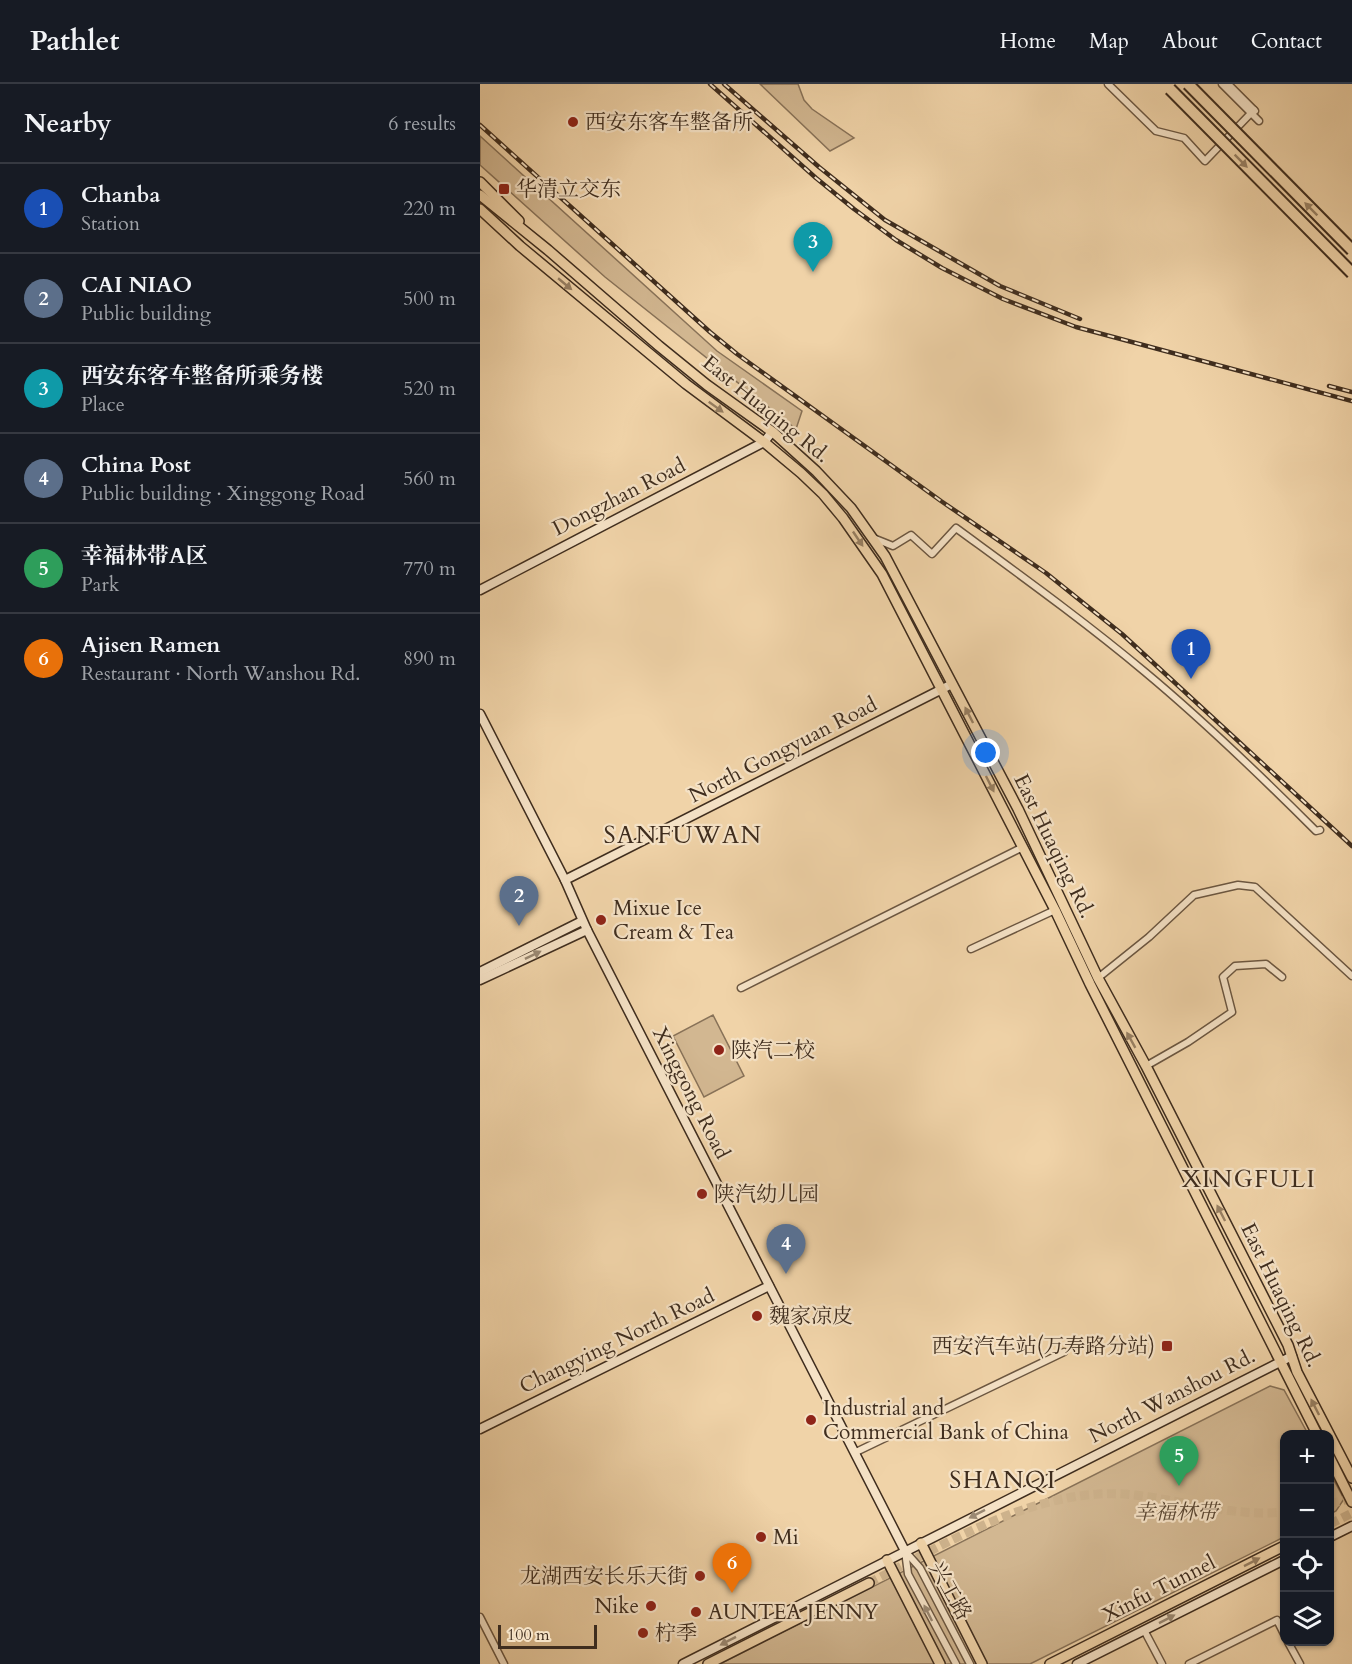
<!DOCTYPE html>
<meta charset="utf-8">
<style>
:root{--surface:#171b24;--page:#20242c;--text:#f1f3f6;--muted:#9ea1a6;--line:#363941;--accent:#c59692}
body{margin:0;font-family:Cardo,"Noto Serif SC",serif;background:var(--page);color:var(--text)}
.controls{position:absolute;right:18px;bottom:18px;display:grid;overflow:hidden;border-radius:12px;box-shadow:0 2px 4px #0004}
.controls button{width:54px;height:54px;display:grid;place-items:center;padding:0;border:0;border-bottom:2px solid var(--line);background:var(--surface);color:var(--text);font:30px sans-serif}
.scale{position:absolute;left:18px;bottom:15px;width:99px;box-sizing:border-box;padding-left:6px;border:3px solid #3f2d1e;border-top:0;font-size:16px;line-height:21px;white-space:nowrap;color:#3f2d1e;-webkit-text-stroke:4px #f5e2c6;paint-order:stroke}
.you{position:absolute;left:506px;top:669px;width:21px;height:21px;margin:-15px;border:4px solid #fff;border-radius:50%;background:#1a73e8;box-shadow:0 0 0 9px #1a73e833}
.badge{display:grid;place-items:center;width:39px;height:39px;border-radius:50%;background:var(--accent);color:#fff;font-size:20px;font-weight:700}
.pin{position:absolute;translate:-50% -50px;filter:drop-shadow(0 2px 3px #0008)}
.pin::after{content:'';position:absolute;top:32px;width:21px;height:18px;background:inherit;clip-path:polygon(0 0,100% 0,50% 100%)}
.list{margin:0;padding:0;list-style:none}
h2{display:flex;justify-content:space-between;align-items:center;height:78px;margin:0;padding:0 24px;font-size:26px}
h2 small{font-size:20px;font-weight:400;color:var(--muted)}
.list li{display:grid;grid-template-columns:39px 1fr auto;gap:18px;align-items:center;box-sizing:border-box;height:90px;padding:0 24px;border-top:2px solid var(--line)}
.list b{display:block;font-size:22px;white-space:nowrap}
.list p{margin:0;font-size:20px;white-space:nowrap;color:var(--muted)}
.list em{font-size:20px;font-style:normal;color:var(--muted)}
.icon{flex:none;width:33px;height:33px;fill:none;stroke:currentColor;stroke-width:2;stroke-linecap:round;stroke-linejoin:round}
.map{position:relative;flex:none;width:872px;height:1580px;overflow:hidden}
header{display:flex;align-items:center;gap:36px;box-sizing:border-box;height:84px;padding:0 30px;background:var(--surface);border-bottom:2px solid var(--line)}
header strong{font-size:28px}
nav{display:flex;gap:33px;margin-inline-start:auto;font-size:21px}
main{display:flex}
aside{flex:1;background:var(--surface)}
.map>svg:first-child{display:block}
.green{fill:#d2b791;stroke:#887258;stroke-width:1.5}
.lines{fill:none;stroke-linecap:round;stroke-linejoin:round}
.primary-tunnel{stroke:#cdb28c;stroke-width:9;stroke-dasharray:9 4.5;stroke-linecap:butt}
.street-casing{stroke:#6b5640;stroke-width:9}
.secondary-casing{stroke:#3f2d1e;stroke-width:11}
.primary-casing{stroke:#3f2d1e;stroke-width:12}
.street{stroke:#f5e2c6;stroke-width:6}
.secondary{stroke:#f5e2c6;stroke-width:8}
.primary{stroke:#f0d3a8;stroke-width:9}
.rail-casing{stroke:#3f2d1e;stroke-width:4.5}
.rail{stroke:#f5e2c6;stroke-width:2;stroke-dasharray:7;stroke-linecap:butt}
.highway-bridge-casing{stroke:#3f2d1e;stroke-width:14;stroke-linecap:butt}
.highway-bridge{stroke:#f0d3a8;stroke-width:10}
.oneway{fill:#988063}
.oneway2{fill:#9a8872}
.poi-dot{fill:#8f2418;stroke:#f5e2c6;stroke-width:2}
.labels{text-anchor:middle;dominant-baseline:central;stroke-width:4.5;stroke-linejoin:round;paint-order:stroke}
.poi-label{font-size:21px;fill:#3f2d1e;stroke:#f5e2c6;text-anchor:start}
.street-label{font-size:21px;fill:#3f2d1e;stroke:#f5e2c6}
.park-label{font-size:21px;font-style:italic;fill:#5c4935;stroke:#f5e2c6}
.quarter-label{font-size:24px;letter-spacing:1.5px;fill:#3f2d1e;stroke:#f5e2c6}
</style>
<header>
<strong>Pathlet</strong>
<nav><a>Home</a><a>Map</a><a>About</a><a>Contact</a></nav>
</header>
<main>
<aside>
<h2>Nearby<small>6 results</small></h2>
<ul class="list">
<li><span class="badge" style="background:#1a4fb4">1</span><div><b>Chanba</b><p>Station</p></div><em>220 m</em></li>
<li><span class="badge" style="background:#5c6f8a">2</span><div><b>CAI NIAO</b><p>Public building</p></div><em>500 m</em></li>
<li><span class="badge" style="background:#0f9aa8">3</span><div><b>西安东客车整备所乘务楼</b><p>Place</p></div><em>520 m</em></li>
<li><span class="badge" style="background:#5c6f8a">4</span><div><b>China Post</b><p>Public building · Xinggong Road</p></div><em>560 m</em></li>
<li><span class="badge" style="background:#2e9e5b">5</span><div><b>幸福林带A区</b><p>Park</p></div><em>770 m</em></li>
<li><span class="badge" style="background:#e8710a">6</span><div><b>Ajisen Ramen</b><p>Restaurant · North Wanshou Rd.</p></div><em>890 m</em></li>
</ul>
</aside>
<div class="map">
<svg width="872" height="1580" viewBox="0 0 872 1580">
<rect width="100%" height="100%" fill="#f0d3a8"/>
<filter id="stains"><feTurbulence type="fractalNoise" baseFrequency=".00333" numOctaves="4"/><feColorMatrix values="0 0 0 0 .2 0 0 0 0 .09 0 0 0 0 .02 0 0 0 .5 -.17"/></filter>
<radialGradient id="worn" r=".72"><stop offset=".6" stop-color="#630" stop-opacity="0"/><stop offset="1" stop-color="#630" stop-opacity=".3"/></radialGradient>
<g class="green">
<path d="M 280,0 L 318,0 L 324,16 L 332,25 L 374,54 L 350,67 Z"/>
<path d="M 0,52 L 237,267 L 322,327 L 316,345 L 125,193 L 0,81 Z"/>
<path d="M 233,931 L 264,992 L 224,1013 L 193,952 Z"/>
<path d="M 790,1302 L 804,1306 L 828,1350 L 804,1350 L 804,1453 L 550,1580 L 240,1580 Z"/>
<path d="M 850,1389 L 864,1415 L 856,1427 L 850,1430 Z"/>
</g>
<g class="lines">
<g class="primary-tunnel">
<path d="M 850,1420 L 872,1414"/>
<path d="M 850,1440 L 872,1429"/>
<path d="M 389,1499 C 469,1458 562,1400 655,1411 C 705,1417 754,1433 804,1428"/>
</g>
<defs>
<g id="street">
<path d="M 628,0 L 676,47 L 704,54 L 725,77 L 774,26"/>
<path d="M 742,0 L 779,37"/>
<path d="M 748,0 L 775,27"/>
<path d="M 393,454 L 413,462 L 431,451 L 452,470 L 476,444 C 540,491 604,537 665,588 C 725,638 781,692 836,747 L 840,746"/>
<path d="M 491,865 L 575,826"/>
<path d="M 618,894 L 669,853 L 714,811 L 758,801 L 775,803 L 872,892"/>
<path d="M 261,904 L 543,763"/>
<path d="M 666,982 L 708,958 L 752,928 L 743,893 L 755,882 L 786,880 L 802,893"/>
<path d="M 376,1368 L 584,1268"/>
<path d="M 425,1467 L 440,1484 L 490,1580"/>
<path d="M 425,1467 L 428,1490 L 476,1580"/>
<path d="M 0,1533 L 24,1580"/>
<path d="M 664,1546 L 682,1580"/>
<path d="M 808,1558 L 820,1580"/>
<path d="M 709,1580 L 797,1536 L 804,1550"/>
</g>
<g id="secondary">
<path d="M 0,506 L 284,358 L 292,348"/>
<path d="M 0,630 L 85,796 L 107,846 L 425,1467"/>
<path d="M 85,796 L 472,600"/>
<path d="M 0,888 L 102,837"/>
<path d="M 0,896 L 107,846"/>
<path d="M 0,1345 L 289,1202"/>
<path d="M 850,1453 L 872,1442"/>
<path d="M 203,1580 L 812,1272"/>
<path d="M 597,1580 L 804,1476"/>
</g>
<g id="primary">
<path d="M 0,98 L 39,137"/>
<path d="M 0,111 L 68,166 L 179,262 L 227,301 L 294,349 L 336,387 L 371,424 L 405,472 L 538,725 L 618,894 L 666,982 L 808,1261 L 817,1288 L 872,1394"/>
<path d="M 0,125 L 40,162 L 206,300 L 284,358 L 321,389 L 343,410 L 363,434 L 402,490 L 575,826 L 610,900 L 837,1350"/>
<path d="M 850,1374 L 872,1418"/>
<path d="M 441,1459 L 502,1580"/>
<path d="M 407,1476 L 460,1580"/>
<path d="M 228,1580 L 389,1499"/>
<path d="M 570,1580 L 804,1462"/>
</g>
</defs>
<use href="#street" class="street-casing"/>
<use href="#secondary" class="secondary-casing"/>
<use href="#primary" class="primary-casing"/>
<use href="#street" class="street"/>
<use href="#secondary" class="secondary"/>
<use href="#primary" class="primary"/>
<defs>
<g id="rail">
<path d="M 230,0 L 336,94 L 374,125 L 416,156 L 462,184 L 523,215 L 596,243 L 872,317"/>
<path d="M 244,0 L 339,83 L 405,136 L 520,202 L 600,235"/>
<path d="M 0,41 L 230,248 L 257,270 L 461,417 L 566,489 L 642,550 L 872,762"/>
<path d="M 849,302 L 872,308"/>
</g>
</defs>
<use href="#rail" class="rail-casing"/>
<use href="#rail" class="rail"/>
<defs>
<g id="highway-bridge">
<path d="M 708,0 L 872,166"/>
<path d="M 690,5 L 872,189"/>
</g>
</defs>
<use href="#highway-bridge" class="highway-bridge-casing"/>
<use href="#highway-bridge" class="highway-bridge"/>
</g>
<defs><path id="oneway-solid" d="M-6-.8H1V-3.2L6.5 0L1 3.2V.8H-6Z" transform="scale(1.5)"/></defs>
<g class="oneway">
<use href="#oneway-solid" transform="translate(761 77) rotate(45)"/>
<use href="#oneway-solid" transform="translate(831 125) rotate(-135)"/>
<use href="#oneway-solid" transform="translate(85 200) rotate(40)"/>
<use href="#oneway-solid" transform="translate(236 323) rotate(36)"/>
<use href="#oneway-solid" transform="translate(378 455) rotate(56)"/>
<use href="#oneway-solid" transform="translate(489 631) rotate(-117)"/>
<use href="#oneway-solid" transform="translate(510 700) rotate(63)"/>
<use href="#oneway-solid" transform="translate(651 956) rotate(-119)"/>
<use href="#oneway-solid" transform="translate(741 1129) rotate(-117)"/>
<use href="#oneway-solid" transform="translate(835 1323) rotate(-117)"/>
<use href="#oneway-solid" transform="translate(772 1478) rotate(-27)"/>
</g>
<g class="oneway2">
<use href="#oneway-solid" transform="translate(53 871) rotate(-26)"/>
<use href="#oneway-solid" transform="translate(497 1430) rotate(153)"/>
<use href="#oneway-solid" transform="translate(448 1529) rotate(-117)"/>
<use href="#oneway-solid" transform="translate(687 1535) rotate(-27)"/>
<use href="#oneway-solid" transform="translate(248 1557) rotate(153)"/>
</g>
<g class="poi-dot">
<circle cx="93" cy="38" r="6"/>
<rect x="18" y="99" width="12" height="12" rx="3"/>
<circle cx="121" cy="836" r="6"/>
<circle cx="239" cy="966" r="6"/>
<circle cx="222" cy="1110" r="6"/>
<circle cx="277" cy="1232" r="6"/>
<rect x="681" y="1256" width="12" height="12" rx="3"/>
<circle cx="331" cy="1336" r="6"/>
<circle cx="281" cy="1453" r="6"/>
<circle cx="220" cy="1492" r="6"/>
<circle cx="171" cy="1522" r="6"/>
<circle cx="216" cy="1528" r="6"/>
<circle cx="163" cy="1549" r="6"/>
</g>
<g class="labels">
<g class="poi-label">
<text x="105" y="38">西安东客车整备所</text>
<text x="36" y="105">华清立交东</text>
<text x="133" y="824">Mixue Ice<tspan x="133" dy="24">Cream &amp; Tea</tspan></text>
<text x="251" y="966">陕汽二校</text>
<text x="234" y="1110">陕汽幼儿园</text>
<text x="289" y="1232">魏家凉皮</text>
<text x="675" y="1262" text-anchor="end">西安汽车站(万寿路分站)</text>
<text x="343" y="1324">Industrial and<tspan x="343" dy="24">Commercial Bank of China</tspan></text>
<text x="293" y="1453">Mi</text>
<text x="208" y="1492" text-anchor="end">龙湖西安长乐天街</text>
<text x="159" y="1522" text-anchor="end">Nike</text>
<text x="228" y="1528">AUNTEA JENNY</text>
<text x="175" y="1549">柠季</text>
</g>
<g class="street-label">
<text transform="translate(286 325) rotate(39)">East Huaqing Rd.</text>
<text transform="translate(139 413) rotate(-27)">Dongzhan Road</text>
<text transform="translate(303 666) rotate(-27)">North Gongyuan Road</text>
<text transform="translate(574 762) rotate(64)">East Huaqing Rd.</text>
<text transform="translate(211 1009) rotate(63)">Xinggong Road</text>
<text transform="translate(801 1211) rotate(64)">East Huaqing Rd.</text>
<text transform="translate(137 1257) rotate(-26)">Changying North Road</text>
<text transform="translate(692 1312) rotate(-27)">North Wanshou Rd.</text>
<text transform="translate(679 1505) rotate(-27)">Xinfu Tunnel</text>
<text transform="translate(470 1507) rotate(61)">兴工路</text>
</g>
<g class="park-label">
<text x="696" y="1428">幸福林带</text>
</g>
<g class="quarter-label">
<text x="203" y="751">SANFUWAN</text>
<text x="769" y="1095">XINGFULI</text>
<text x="523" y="1396">SHANQI</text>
</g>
</g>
<rect width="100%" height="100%" filter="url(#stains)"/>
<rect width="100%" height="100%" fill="url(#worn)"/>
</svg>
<div class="controls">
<button>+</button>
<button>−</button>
<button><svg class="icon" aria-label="locate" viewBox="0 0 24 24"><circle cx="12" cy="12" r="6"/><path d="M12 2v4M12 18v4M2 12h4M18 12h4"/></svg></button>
<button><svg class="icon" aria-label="layers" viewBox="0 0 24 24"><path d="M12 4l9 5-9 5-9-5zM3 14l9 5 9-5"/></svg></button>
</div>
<div class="scale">100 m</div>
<div class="you"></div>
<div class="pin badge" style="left:711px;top:595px;background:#1a4fb4">1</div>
<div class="pin badge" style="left:39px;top:842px;background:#5c6f8a">2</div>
<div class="pin badge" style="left:333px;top:188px;background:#0f9aa8">3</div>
<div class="pin badge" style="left:306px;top:1190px;background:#5c6f8a">4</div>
<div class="pin badge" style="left:699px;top:1402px;background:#2e9e5b">5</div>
<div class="pin badge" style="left:252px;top:1509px;background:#e8710a">6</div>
</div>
</main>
